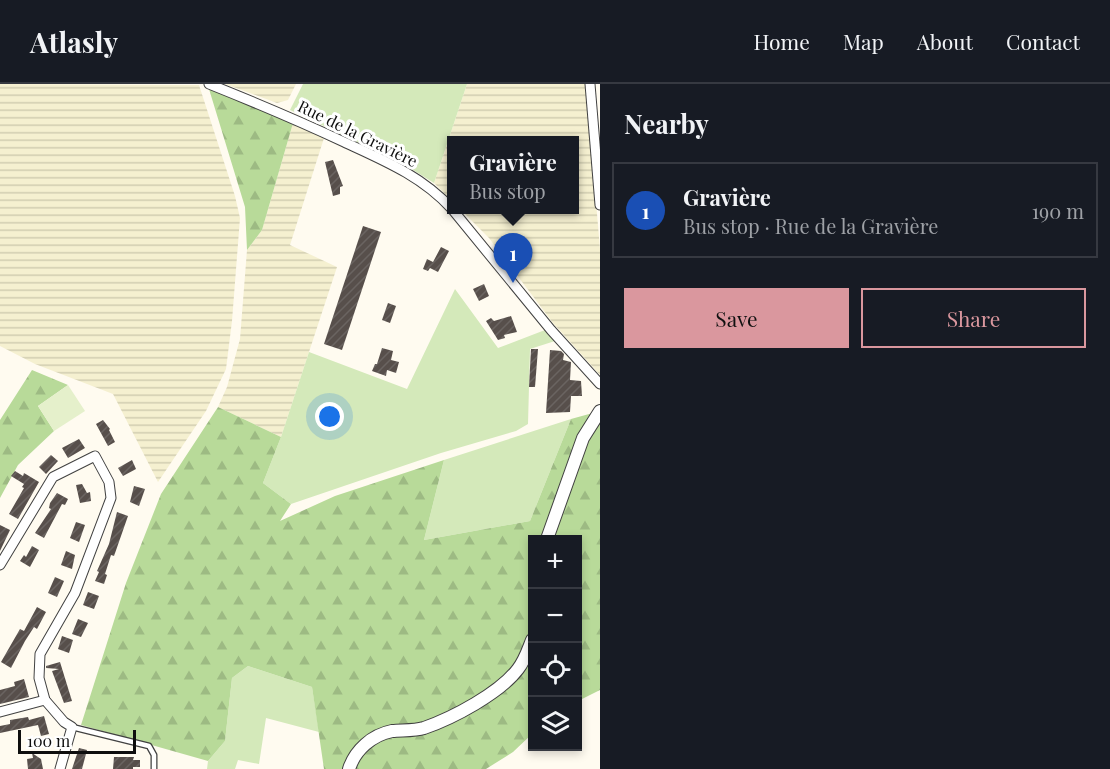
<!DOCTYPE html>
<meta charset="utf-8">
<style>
:root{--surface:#171b24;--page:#242831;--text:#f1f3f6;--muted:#9ea1a6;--line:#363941;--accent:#da979e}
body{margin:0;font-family:"Playfair Display",serif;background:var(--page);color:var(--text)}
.controls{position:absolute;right:18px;bottom:18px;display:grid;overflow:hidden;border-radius:0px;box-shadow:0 3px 9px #0003}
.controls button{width:54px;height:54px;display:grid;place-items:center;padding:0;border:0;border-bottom:2px solid var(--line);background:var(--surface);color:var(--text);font:30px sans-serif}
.scale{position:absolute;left:18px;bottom:15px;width:118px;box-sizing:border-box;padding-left:6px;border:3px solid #0e0e0e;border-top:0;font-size:16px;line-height:21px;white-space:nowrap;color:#0e0e0e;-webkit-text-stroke:4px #fff;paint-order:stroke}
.you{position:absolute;left:330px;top:333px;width:21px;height:21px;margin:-15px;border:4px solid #fff;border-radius:50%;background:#1a73e8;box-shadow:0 0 0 9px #1a73e833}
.badge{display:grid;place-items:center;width:39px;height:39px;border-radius:50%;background:var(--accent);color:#fff;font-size:20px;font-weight:700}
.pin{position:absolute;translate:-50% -50px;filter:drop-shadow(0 2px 3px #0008)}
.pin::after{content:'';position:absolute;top:32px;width:21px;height:18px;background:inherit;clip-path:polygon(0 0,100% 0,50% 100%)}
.popup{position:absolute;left:447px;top:52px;width:132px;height:78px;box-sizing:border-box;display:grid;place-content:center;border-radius:0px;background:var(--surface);filter:drop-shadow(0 2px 4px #0005);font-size:20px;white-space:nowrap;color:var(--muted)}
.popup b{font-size:22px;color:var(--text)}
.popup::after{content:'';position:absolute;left:50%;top:100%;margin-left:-12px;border:12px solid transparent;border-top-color:var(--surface)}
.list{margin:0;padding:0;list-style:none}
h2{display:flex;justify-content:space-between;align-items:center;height:78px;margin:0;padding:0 24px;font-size:26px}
h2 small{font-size:20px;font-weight:400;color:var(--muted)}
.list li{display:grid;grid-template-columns:39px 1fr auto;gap:18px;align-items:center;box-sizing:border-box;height:96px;margin:0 12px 12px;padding:0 12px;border:2px solid var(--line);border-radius:0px}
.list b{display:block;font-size:22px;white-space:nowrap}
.list p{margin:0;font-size:20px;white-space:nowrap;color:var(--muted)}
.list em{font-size:20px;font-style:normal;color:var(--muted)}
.actions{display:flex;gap:12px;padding:18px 24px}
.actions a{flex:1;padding:14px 0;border:2px solid var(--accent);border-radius:0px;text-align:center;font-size:21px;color:var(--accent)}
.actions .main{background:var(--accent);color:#111}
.icon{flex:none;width:33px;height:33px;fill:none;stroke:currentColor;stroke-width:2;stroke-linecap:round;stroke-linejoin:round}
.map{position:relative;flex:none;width:600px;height:685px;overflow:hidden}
header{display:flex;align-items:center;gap:36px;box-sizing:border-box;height:84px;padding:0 30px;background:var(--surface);border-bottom:2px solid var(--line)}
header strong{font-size:28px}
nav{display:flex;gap:33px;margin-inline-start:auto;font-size:21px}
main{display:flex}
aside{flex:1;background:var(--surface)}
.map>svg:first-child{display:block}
.farmland{fill:url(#farmland-rules)}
.grass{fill:#d4e9ba}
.forest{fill:url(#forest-firs)}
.pitch{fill:#e5f0cb}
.building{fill:url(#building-hatch)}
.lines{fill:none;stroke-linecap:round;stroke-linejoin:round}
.service-casing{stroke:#414141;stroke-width:7}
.minor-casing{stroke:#414141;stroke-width:11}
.tertiary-casing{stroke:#414141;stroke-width:14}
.service{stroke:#fff;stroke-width:4.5}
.minor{stroke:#fff;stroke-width:9}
.tertiary{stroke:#fff;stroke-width:12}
.labels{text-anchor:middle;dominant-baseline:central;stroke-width:6;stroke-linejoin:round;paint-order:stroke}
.street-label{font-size:16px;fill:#0e0e0e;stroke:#fff}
</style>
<header>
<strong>Atlasly</strong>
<nav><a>Home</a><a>Map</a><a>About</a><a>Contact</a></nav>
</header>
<main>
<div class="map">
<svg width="600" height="685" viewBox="0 0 600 685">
<defs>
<pattern id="farmland-rules" width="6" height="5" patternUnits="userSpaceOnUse" patternTransform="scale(1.5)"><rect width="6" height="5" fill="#f5f0d0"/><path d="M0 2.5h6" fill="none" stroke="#d1cdb1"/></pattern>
<pattern id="forest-firs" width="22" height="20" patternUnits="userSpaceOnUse" patternTransform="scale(1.5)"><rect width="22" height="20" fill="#b8da99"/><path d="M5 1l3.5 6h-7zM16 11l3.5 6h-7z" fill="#9dba83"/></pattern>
<pattern id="building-hatch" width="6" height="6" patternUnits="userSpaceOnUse" patternTransform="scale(1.5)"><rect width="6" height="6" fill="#574f4b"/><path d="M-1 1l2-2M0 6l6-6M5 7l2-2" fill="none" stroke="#6a6461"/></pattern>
</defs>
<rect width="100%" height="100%" fill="#fffbf0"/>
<g class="farmland">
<path d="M 0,0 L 199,1 L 235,112 L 240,134 L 232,237 L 226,285 L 206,327 L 158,398 L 113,310 L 35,280 L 0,262 Z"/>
<path d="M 225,0 L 296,0 L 288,16 L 277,19 Z"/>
<path d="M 467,0 L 586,0 L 600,165 L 600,291 L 553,239 L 489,154 L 461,126 L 574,125 L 574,56 L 452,56 L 451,116 L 434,99 Z"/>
<path d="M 293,39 L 324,54 L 290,161 L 337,183 L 281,353 L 218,323 L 227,303 L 240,255 L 247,166 L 262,146 Z"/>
</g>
<g class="grass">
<path d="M 303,0 L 467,0 L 434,99 L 402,79 L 290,26 Z"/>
<path d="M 455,205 L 498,264 L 545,246 L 555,257 L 530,265 L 528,340 L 516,347 L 441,369 L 291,420 L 263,399 L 281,353 L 309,268 L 407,305 Z"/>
<path d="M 571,335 L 530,437 L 424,456 L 444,376 Z"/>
<path d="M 248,582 L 312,603 L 319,648 L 266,634 L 259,680 L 238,676 L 235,685 L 207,685 L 208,677 L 225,657 L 232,594 Z"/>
</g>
<g class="forest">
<path d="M 209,5 L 293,39 L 262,146 L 247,166 L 245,123 Z"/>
<path d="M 32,286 L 68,301 L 38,322 L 54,347 L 18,381 L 0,414 L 0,336 Z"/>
<path d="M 218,323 L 281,353 L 263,399 L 291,420 L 280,437 L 335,412 L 444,376 L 424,456 L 530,437 L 571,335 L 600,327 L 600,606 L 578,617 L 578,455 L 532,455 L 532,650 L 513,668 L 486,685 L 324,685 L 312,603 L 248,582 L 232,594 L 225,657 L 208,677 L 81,641 L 126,499 L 161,410 Z"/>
</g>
<path class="pitch" d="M 68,301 L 85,327 L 54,347 L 38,322 Z"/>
<g class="building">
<path d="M 333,76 L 343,102 L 340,103 L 340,110 L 333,112 L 325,78 Z"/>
<path d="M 363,142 L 381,148 L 342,266 L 324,260 Z"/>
<path d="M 441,163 L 449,167 L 438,188 L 430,184 L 428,187 L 423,185 L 427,175 L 433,178 Z"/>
<path d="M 484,200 L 489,212 L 479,217 L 473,205 Z"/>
<path d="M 388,219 L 396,222 L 390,239 L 382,236 Z"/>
<path d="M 511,232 L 517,248 L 504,251 L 505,254 L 498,256 L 486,237 L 491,234 L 494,237 Z"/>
<path d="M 382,264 L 393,267 L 391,276 L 399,278 L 396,289 L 387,286 L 386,292 L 372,287 L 375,280 L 377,280 Z"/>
<path d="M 531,265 L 538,265 L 535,303 L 529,303 Z"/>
<path d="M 550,266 L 561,267 L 564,270 L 563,276 L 571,278 L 570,296 L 581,297 L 582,312 L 571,312 L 570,328 L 546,329 Z"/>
<path d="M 103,336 L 110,345 L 109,346 L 115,358 L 108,362 L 96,340 Z"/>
<path d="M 79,355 L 85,364 L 68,374 L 62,364 Z"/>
<path d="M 51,371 L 58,377 L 46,390 L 39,383 Z"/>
<path d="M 132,376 L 136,385 L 123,392 L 118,384 Z"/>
<path d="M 15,387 L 23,392 L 24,389 L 39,398 L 18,435 L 9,430 L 24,404 L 22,403 L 24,400 L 11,392 Z"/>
<path d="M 82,400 L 87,409 L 90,408 L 91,417 L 80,419 L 76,401 Z"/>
<path d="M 134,402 L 145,405 L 139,422 L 130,418 Z"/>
<path d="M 57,409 L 68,415 L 65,421 L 62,420 L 44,454 L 35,449 L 51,425 L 49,424 L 50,419 Z"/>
<path d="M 117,428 L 128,432 L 114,472 L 111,471 L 105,490 L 107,491 L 104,500 L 95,497 L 99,488 L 97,487 L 109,460 Z"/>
<path d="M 76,438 L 85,441 L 79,458 L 70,454 Z"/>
<path d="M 0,441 L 10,446 L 0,467 Z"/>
<path d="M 32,462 L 39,466 L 30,483 L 20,477 L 24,471 L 26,473 Z"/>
<path d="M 66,467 L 75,471 L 72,485 L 61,481 Z"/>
<path d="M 55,493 L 64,497 L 57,513 L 48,509 Z"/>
<path d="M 88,508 L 99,512 L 94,525 L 83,521 Z"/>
<path d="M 37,523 L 46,528 L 37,545 L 34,543 L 25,557 L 11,584 L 1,578 L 20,545 L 24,547 Z"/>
<path d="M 78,535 L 88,539 L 81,553 L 72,550 Z"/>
<path d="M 62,552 L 73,556 L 69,569 L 58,565 Z"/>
<path d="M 60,578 L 72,617 L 64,619 L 52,587 L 59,585 L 46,584 L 46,582 Z"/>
<path d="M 24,595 L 29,613 L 0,620 L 0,606 L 15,602 L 14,598 Z"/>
<path d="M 44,632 L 49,650 L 41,652 L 38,641 L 0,649 L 0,642 L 10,640 L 10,636 L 28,633 L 29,636 Z"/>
<path d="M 79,664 L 87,666 L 82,685 L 72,685 Z"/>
<path d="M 32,669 L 41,675 L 43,685 L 28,685 L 27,675 L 33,674 Z"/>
<path d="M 114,673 L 134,673 L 133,676 L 140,676 L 140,683 L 133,683 L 133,685 L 113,685 Z"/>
</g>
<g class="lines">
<defs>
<path id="service" d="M 72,643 L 149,662 L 154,671 L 154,685"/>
<g id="minor">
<path d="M 209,0 C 254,18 299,37 344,58 C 383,76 422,92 452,125"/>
<path d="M 590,0 L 600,121"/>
<path d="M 452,125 L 551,246 L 600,300"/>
<path d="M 0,481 L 53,393 L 95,372 L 109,398 L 111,414 L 75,509 L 40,570 L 39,594 L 45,616 L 64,638 L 72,643 L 60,685"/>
<path d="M 0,628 L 45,616"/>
</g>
<g id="tertiary">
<path d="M 547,455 L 583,354 L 600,327"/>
<path d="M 349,685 C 355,666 372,651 392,647 C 402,646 414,647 424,644 C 453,634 500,609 518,585 C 525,576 528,566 532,556"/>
</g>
</defs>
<use href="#service" class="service-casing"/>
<use href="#minor" class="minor-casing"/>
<use href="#tertiary" class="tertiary-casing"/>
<use href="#service" class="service"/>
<use href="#minor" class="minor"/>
<use href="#tertiary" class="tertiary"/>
</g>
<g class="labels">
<g class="street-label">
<text transform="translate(358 49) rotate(26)">Rue de la Gravière</text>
</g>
</g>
</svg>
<div class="controls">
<button>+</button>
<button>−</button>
<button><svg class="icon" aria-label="locate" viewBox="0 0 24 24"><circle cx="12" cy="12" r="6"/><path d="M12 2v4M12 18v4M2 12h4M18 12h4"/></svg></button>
<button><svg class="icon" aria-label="layers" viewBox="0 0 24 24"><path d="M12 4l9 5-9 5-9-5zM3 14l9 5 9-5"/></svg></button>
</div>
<div class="scale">100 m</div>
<div class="you"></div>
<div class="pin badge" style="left:513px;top:199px;background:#1a4fb4">1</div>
<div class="popup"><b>Gravière</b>Bus stop</div>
</div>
<aside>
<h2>Nearby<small></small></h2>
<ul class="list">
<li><span class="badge" style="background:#1a4fb4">1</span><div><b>Gravière</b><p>Bus stop · Rue de la Gravière</p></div><em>190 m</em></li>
</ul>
<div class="actions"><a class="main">Save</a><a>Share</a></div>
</aside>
</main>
